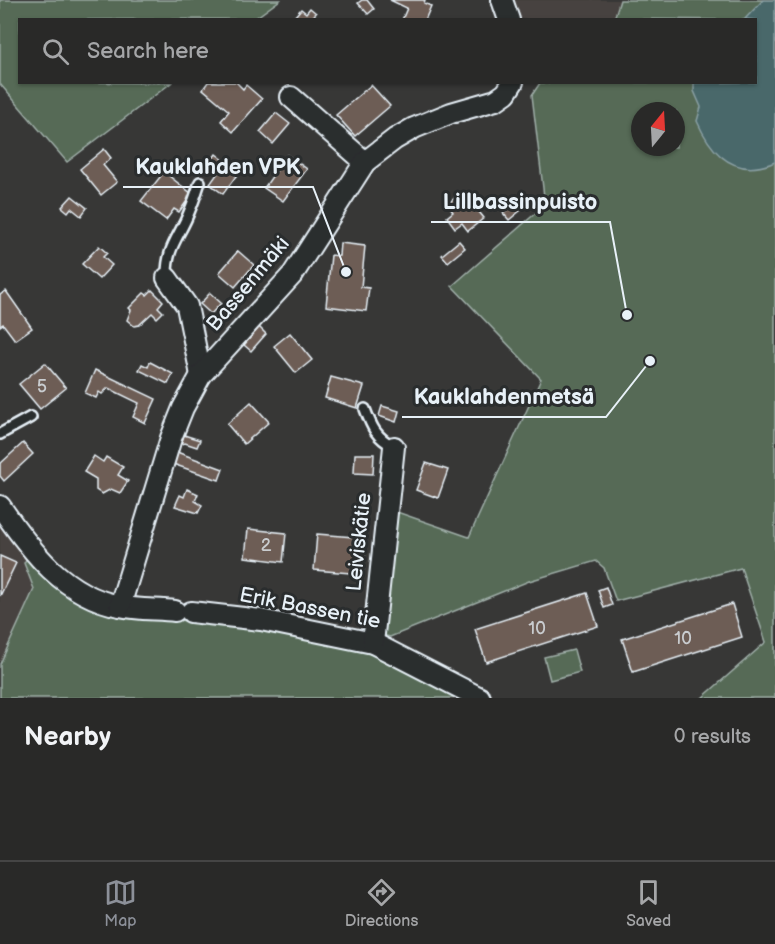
<!DOCTYPE html>
<meta charset="utf-8">
<style>
:root{--surface:#292928;--page:#313130;--text:#f1f3f6;--muted:#a5a6a8;--line:#454545;--accent:#8c9099}
body{margin:0;font-family:"Balsamiq Sans",sans-serif;background:var(--page);color:var(--text)}
.compass{position:absolute;left:631px;top:102px;width:54px;height:54px;border-radius:50%;background:var(--surface);box-shadow:0 2px 4px #0004;rotate:18deg}
.list{margin:0;padding:0;list-style:none}
h2{display:flex;justify-content:space-between;align-items:center;height:78px;margin:0;padding:0 24px;font-size:26px}
h2 small{font-size:20px;font-weight:400;color:var(--muted)}
.icon{flex:none;width:33px;height:33px;fill:none;stroke:currentColor;stroke-width:2;stroke-linecap:round;stroke-linejoin:round}
.map{position:relative;flex:none;width:775px;height:698px;overflow:hidden}
.search{position:absolute;background:var(--surface);box-shadow:0 2px 4px #0004;left:18px;right:18px;top:18px;height:66px;display:flex;align-items:center;gap:15px;box-sizing:border-box;padding:0 21px;border-radius:0px;color:var(--muted);font-size:22px}
.sheet{height:162px;background:var(--surface)}
nav{display:flex;justify-content:space-around;align-items:center;box-sizing:border-box;height:84px;border-top:2px solid var(--line);background:var(--surface);font-size:16px;color:var(--muted)}
nav a{display:grid;justify-items:center;gap:3px}
nav .on{color:var(--accent)}
.map>svg:first-child{display:block}
.built{fill:#47423f}
.green{fill:#566b57;stroke:#9faea8;stroke-width:1.5;fill-rule:evenodd}
.water{fill:#4a686b;stroke:#899fa3;stroke-width:1.5}
.building{fill:#6d5d54;stroke:#e8f1f8;stroke-width:1.5}
.lines{fill:none;stroke-linecap:round;stroke-linejoin:round}
.lane-casing{stroke:#e8f1f8;stroke-width:14}
.street-casing{stroke:#e8f1f8;stroke-width:24}
.lane{stroke:#2a2d2e;stroke-width:9}
.street{stroke:#2a2d2e;stroke-width:20}
.labels{text-anchor:middle;dominant-baseline:central;stroke-width:6;stroke-linejoin:round;paint-order:stroke}
.number-label{font-size:18px;fill:#c9cccf}
.street-label{font-size:21px;fill:#e8f1f8;stroke:#2a2d2e}
.leader{fill:none;stroke:#e8f1f8;stroke-width:2}
.callout-dot{fill:#e8f1f8;stroke:#2a2d2e;stroke-width:2}
.callout-label{font-size:22px;text-anchor:middle;font-weight:bold;fill:#e8f1f8;stroke:#2a2d2e;stroke-width:6;stroke-linejoin:round;paint-order:stroke}
</style>
<div class="map">
<svg width="775" height="698" viewBox="0 0 775 698">
<rect width="100%" height="100%" fill="#373736"/>
<filter id="ink" filterUnits="userSpaceOnUse"><feTurbulence type="fractalNoise" baseFrequency=".0167" numOctaves="2"/><feDisplacementMap in="SourceGraphic" scale="12" xChannelSelector="R" yChannelSelector="G"/><feConvolveMatrix kernelMatrix="1 2 1 2 8 2 1 2 1" color-interpolation-filters="sRGB"/></filter>
<g filter="url(#ink)">
<g class="built">
<path d="M 512,0 L 620,0 L 614,20 L 518,19 Z"/>
<path d="M 0,522 L 28,556 L 24,563 L 34,589 L 0,664 Z"/>
</g>
<g class="green">
<path d="M 0,0 L 280,0 L 254,19 L 20,20 L 20,82 L 171,83 L 67,162 L 0,84 Z"/>
<path d="M 620,0 L 775,0 L 775,698 L 702,698 L 766,642 L 741,568 L 616,601 L 604,568 L 596,561 L 529,581 L 390,637 L 382,635 L 397,512 L 469,537 L 541,379 L 452,286 L 545,205 L 532,95 L 540,83 L 756,82 L 756,20 L 614,19 ZM 640,111 L 676,111 L 676,147 L 640,147 Z"/>
<path d="M 28,556 L 127,616 L 300,630 L 368,647 L 462,698 L 0,698 L 0,664 L 34,589 L 24,563 Z"/>
<path d="M 574,650 L 580,672 L 550,680 L 544,657 Z"/>
</g>
<path class="water" d="M 763,0 L 775,0 L 775,162 C 736,179 712,155 697,121 L 701,107 L 694,91 L 694,83 L 756,82 L 756,20 L 745,19 Z"/>
<g class="building">
<path d="M 362,0 L 367,0 L 374,9 L 368,14 L 358,3 Z"/>
<path d="M 390,0 L 425,0 L 424,3 L 431,6 L 425,20 L 402,20 L 407,8 Z"/>
<path d="M 310,8 L 316,13 L 310,20 L 300,20 L 295,16 L 301,9 L 306,13 Z"/>
<path d="M 208,82 L 236,82 L 243,89 L 246,85 L 262,99 L 233,132 L 221,121 L 229,111 L 203,89 Z"/>
<path d="M 371,85 L 390,106 L 355,136 L 336,115 Z"/>
<path d="M 276,113 L 290,124 L 273,144 L 260,132 Z"/>
<path d="M 104,149 L 111,158 L 103,165 L 117,182 L 101,195 L 80,169 Z"/>
<path d="M 216,154 L 239,172 L 223,194 L 210,184 L 218,173 L 208,165 Z"/>
<path d="M 287,155 L 307,169 L 283,201 L 264,188 Z"/>
<path d="M 164,172 L 192,194 L 179,212 L 174,209 L 166,220 L 141,201 Z"/>
<path d="M 463,192 L 467,197 L 474,192 L 481,202 L 475,207 L 484,218 L 468,231 L 462,223 L 455,228 L 447,217 L 453,212 L 447,204 Z"/>
<path d="M 72,196 L 87,208 L 81,216 L 71,208 L 68,212 L 62,207 Z"/>
<path d="M 520,199 L 526,206 L 509,220 L 503,213 Z"/>
<path d="M 459,241 L 465,248 L 448,262 L 442,255 Z"/>
<path d="M 340,243 L 365,246 L 361,287 L 369,288 L 366,311 L 326,306 L 331,255 L 339,256 Z"/>
<path d="M 99,246 L 107,253 L 103,257 L 112,265 L 99,279 L 82,264 Z"/>
<path d="M 238,251 L 254,265 L 235,287 L 219,273 Z"/>
<path d="M 152,290 L 163,301 L 158,307 L 163,312 L 157,318 L 152,313 L 139,325 L 134,326 L 127,320 L 131,310 L 129,308 L 144,293 L 147,295 Z"/>
<path d="M 6,291 L 32,328 L 15,340 L 3,324 L 0,326 L 0,295 Z"/>
<path d="M 210,293 L 221,303 L 211,314 L 200,304 Z"/>
<path d="M 259,327 L 266,334 L 251,351 L 244,345 Z"/>
<path d="M 290,333 L 312,360 L 296,373 L 274,346 Z"/>
<path d="M 150,362 L 173,374 L 168,384 L 139,370 L 142,364 L 148,367 Z"/>
<path d="M 45,363 L 66,388 L 40,409 L 19,384 Z"/>
<path d="M 95,370 L 156,399 L 145,423 L 133,417 L 139,403 L 108,388 L 102,394 L 99,392 L 96,398 L 85,393 Z"/>
<path d="M 331,377 L 364,386 L 357,408 L 325,398 Z"/>
<path d="M 251,402 L 269,422 L 244,444 L 227,424 Z"/>
<path d="M 382,406 L 399,411 L 396,422 L 379,416 Z"/>
<path d="M 184,435 L 200,440 L 197,447 L 185,443 L 181,444 Z"/>
<path d="M 23,443 L 33,454 L 4,481 L 0,476 L 0,464 Z"/>
<path d="M 174,451 L 223,469 L 219,480 L 170,463 Z"/>
<path d="M 355,454 L 374,454 L 373,474 L 354,473 Z"/>
<path d="M 94,456 L 103,462 L 106,457 L 123,467 L 118,475 L 128,481 L 120,493 L 111,489 L 102,494 L 96,490 L 96,479 L 84,472 Z"/>
<path d="M 426,463 L 448,470 L 438,498 L 416,490 Z"/>
<path d="M 187,489 L 198,494 L 195,501 L 202,505 L 198,513 L 175,506 L 180,495 L 184,497 Z"/>
<path d="M 248,529 L 286,533 L 283,562 L 245,557 Z"/>
<path d="M 317,534 L 366,538 L 363,574 L 314,570 Z"/>
<path d="M 0,556 L 16,563 L 0,596 Z"/>
<path d="M 606,587 L 612,605 L 604,608 L 598,590 Z"/>
<path d="M 587,593 L 598,626 L 486,662 L 475,629 Z"/>
<path d="M 732,604 L 742,637 L 633,672 L 622,639 Z"/>
</g>
<g class="lines">
<defs>
<g id="lane">
<path d="M 167,278 C 166,246 180,237 190,210 C 194,201 197,191 200,182"/>
<path d="M 365,409 C 372,428 376,437 394,447"/>
<path d="M 0,434 L 31,417"/>
</g>
<g id="street">
<path d="M 502,0 L 509,20"/>
<path d="M 291,97 L 365,162"/>
<path d="M 167,278 L 187,306 L 201,375"/>
<path d="M 0,506 C 31,551 64,596 120,606 C 138,610 157,609 175,611"/>
<path d="M 120,606 L 171,438 L 183,408 L 201,375 L 293,274 L 365,162 L 395,139 L 414,128 L 451,113 L 496,100 L 506,93 L 513,82"/>
<path d="M 191,612 L 261,620 L 373,643 L 480,698"/>
<path d="M 373,643 L 394,447"/>
</g>
</defs>
<use href="#lane" class="lane-casing"/>
<use href="#street" class="street-casing"/>
<use href="#lane" class="lane"/>
<use href="#street" class="street"/>
</g>
</g>
<g class="labels">
<g class="number-label">
<text x="42" y="386">5</text>
<text x="266" y="545">2</text>
<text x="537" y="628">10</text>
<text x="683" y="638">10</text>
</g>
<g class="street-label">
<text transform="translate(248 284) rotate(-50)">Bassenmäki</text>
<text transform="translate(359 542) rotate(-84)">Leiviskätie</text>
<text transform="translate(310 608) rotate(11)">Erik Bassen tie</text>
</g>
</g>
<path class="leader" d="M346 272L313 187H123M627 315L610 222H431M650 361L606 417H402"/>
<g class="callout-dot">
<circle cx="346" cy="272" r="6"/>
<circle cx="627" cy="315" r="6"/>
<circle cx="650" cy="361" r="6"/>
</g>
<g class="callout-label">
<text x="218" y="174">Kauklahden VPK</text>
<text x="520" y="209">Lillbassinpuisto</text>
<text x="504" y="404">Kauklahdenmetsä</text>
</g>
</svg>
<svg class="compass" viewBox="-18 -18 36 36"><path d="M0-13l5 13h-10z" fill="#e53935"/><path d="M0 13l5-13h-10z" fill="#a5a6a8"/></svg>
<div class="search"><svg class="icon" aria-label="search" viewBox="0 0 24 24"><circle cx="10" cy="10" r="6"/><path d="M15 15l6 6"/></svg>Search here</div>
</div>
<section class="sheet">
<h2>Nearby<small>0 results</small></h2>
<ul class="list">
</ul>
</section>
<nav>
<a class="on"><svg class="icon" aria-label="map" viewBox="0 0 24 24"><path d="M3 6l6-2 6 2 6-2v14l-6 2-6-2-6 2zM9 4v14M15 6v14"/></svg>Map</a>
<a><svg class="icon" aria-label="directions" viewBox="0 0 24 24"><path d="M12 3l9 9-9 9-9-9zM9 14v-3h6M13 9l2 2-2 2"/></svg>Directions</a>
<a><svg class="icon" aria-label="saved" viewBox="0 0 24 24"><path d="M7 4h10v16l-5-4-5 4z"/></svg>Saved</a>
</nav>
